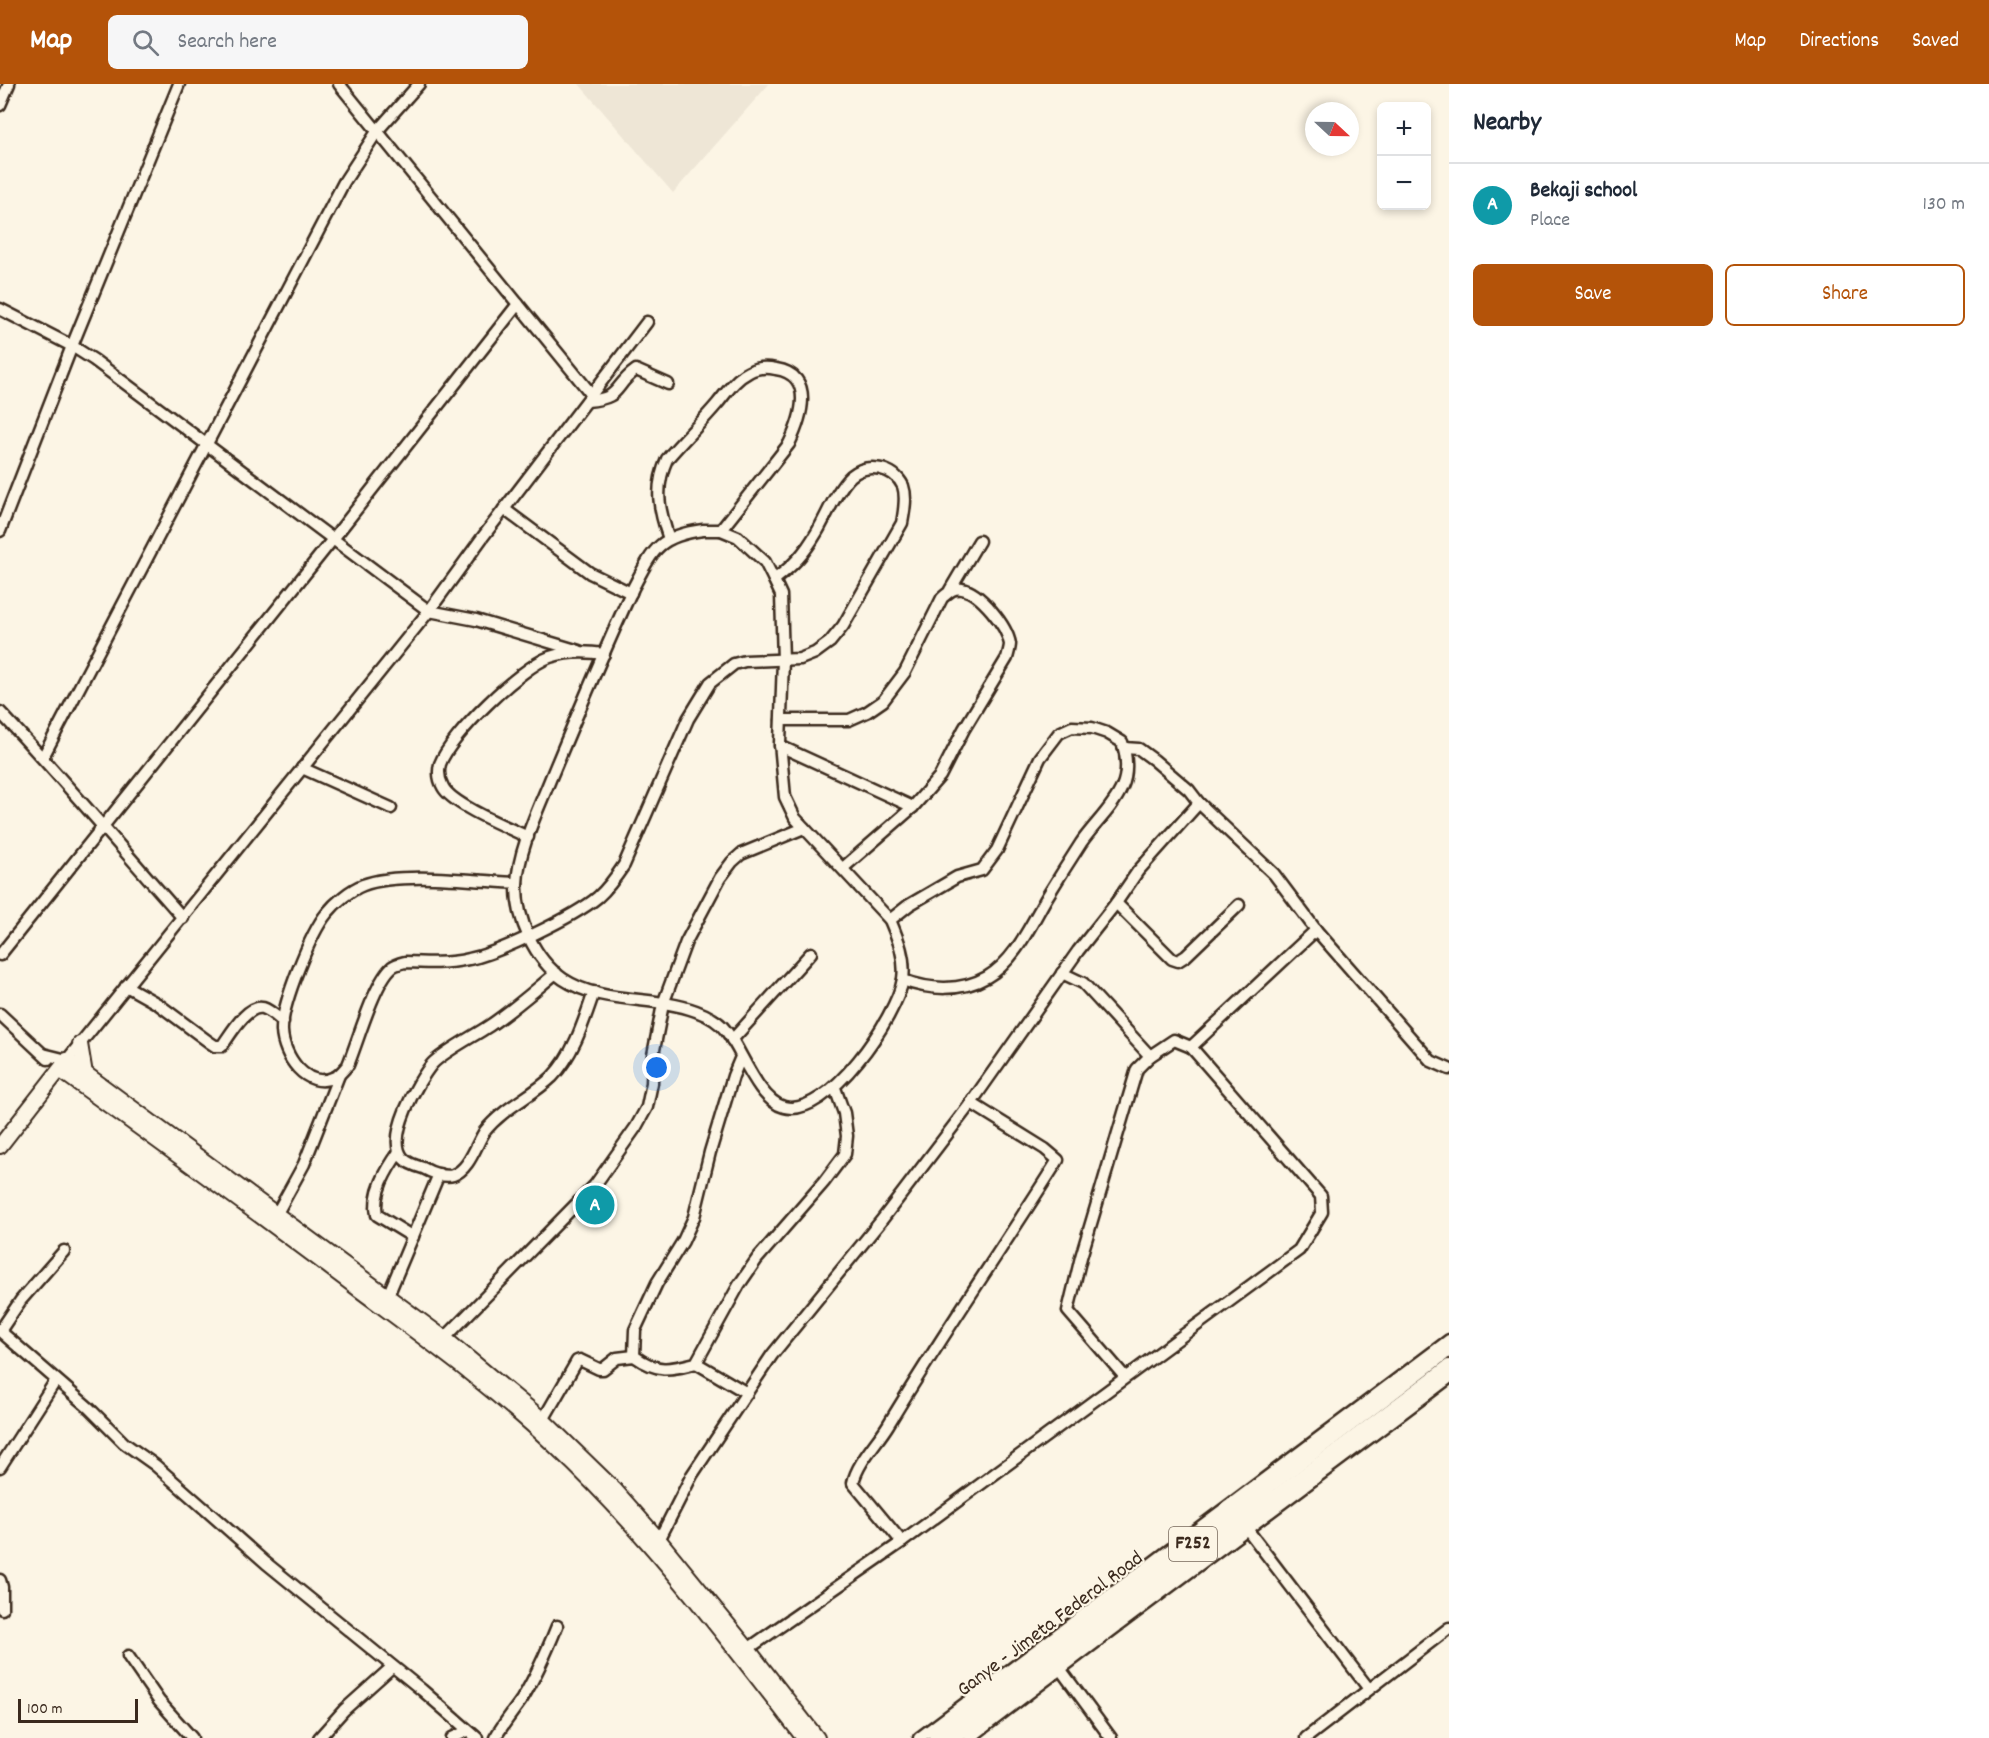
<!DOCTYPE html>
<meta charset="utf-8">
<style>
:root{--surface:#fff;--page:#f6f6f7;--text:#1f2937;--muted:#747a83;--line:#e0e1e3;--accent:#b45309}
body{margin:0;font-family:Dekko,sans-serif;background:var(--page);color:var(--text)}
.controls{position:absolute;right:18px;top:18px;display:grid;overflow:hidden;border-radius:9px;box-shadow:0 3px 9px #0003}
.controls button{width:54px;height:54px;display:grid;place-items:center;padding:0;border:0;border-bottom:2px solid var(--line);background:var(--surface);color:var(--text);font:30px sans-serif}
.compass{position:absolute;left:1305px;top:18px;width:54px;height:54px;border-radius:50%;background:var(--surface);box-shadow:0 3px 9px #0003;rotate:112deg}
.scale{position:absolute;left:18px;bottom:15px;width:120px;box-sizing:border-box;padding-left:6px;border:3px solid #3b2a1e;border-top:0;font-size:16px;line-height:21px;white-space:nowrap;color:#3b2a1e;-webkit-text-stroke:4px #fcf5e5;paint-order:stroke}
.you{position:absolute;left:657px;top:984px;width:21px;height:21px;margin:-15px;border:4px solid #fff;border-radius:50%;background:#1a73e8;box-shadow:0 0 0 9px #1a73e833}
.badge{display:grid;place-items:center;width:39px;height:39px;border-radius:50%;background:var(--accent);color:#fff;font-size:20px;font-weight:700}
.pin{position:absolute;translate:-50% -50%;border:3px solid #fff;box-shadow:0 2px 6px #0006}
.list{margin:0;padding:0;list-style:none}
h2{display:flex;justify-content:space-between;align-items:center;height:78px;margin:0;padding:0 24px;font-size:26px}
h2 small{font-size:20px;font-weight:400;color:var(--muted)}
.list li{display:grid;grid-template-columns:39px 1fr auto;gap:18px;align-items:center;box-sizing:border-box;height:84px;padding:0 24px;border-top:2px solid var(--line)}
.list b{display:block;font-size:22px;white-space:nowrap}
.list p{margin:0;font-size:20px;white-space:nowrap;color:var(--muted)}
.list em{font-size:20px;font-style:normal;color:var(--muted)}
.actions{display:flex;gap:12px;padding:18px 24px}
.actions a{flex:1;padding:14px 0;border:2px solid var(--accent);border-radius:9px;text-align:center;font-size:21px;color:var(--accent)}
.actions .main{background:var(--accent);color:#fff}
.icon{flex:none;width:33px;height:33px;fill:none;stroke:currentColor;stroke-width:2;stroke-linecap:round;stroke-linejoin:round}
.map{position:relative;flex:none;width:1449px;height:1654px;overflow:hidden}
header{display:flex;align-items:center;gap:36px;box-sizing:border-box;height:84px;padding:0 30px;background:var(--accent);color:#fff}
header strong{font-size:28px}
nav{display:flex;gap:33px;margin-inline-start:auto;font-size:21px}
.search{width:420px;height:54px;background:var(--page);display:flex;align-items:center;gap:15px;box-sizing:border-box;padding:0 21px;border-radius:9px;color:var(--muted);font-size:22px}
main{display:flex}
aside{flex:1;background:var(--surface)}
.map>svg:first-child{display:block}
.built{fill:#eee6d6}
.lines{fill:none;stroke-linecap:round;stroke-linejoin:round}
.minor-casing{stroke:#3b2a1e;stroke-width:15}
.major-casing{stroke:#3b2a1e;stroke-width:18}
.minor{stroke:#fcf5e5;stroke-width:10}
.major{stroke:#fcf5e5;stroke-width:14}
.labels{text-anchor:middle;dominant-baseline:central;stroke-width:4.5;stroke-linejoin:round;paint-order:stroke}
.shield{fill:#fcf5e5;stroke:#75675a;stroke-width:1.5}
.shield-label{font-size:20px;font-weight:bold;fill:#3b2a1e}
.street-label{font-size:21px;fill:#3b2a1e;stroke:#fcf5e5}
</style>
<header>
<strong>Map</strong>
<div class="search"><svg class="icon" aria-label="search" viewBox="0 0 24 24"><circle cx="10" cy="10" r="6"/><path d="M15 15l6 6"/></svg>Search here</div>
<nav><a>Map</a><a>Directions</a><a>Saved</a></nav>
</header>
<main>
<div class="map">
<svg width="1449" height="1654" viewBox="0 0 1449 1654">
<rect width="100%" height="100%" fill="#fcf5e5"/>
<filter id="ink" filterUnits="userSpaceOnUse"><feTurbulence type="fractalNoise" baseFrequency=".0167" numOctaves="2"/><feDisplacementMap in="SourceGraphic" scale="12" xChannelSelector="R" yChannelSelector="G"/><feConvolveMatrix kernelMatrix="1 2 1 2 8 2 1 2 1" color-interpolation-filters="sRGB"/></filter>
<g filter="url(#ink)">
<path class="built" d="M 579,0 L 769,0 L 673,109 Z"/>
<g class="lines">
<defs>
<g id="minor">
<path d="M 339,0 L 592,311"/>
<path d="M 0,21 L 9,0"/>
<path d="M 0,225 L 72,262 L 94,276 L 429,527 L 476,536 L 579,567"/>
<path d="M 587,317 C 623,314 612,303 636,286 L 668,300"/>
<path d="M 504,425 L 590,489 L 631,509"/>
<path d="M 703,446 L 721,446 L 738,453 L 765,478 L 774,496 L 781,511 L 783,576 L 780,659 L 785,713 L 795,734 L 890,836 C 898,855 906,874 903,895 C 897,932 828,1035 784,1023 C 758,1016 742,967 727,948 C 720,938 707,931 696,927 C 653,911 602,921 563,895 C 534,875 516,834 517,800 C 518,767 538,726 550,696 C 577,631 604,567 633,504 C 653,466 658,452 703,446 Z"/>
<path d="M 0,447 L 72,262 L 179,0"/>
<path d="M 669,455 C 659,426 654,404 667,375 C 683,356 701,339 717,320 C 727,308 735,295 749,288 C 757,283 767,283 776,285 C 816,291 801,335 789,360 L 721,446"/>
<path d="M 950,506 L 979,457"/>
<path d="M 0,628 C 63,695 122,765 183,834"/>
<path d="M 781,636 L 849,636 L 867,628 L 883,617 L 905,588 L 942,514 C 948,509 953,503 962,505 C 980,508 1007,542 1010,560 C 1010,564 1008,570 1007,574 L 964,645 L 940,692 L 913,723 L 843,784"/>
<path d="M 780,662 L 913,723"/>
<path d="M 1124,664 L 1139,665 L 1154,676 L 1189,706 L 1199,719 L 1274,790 L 1316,846 L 1431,977 L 1449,985"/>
<path d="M 43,673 L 344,98 L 378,46 L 419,0"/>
<path d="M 302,684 L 391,724"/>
<path d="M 528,753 C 509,744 452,721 443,703 C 439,696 438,688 440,680 C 450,652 521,583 550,573 C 568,567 585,567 604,570"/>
<path d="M 517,799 C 477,797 398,787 363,801 C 350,806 335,819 327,829 C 311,848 281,922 282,947 C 283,971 306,1007 335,993 C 340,991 344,985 348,981 C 358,957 374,899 392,883 C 396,880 401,879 405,878 C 426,879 448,880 469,875 C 499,869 574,833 598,813 C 608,804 616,793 624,781 L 688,635 L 710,599 L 734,580 L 745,577 L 800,575 L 815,569 L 830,558 L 843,542 L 902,439 C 904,428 907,413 903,402 C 894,383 867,378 851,392 C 837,405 827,431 817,448 C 804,470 795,480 774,496"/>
<path d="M 1116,819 L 1172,875 L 1178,877 L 1186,872 L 1239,821"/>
<path d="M 890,836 L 909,821 L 957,793 L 982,786 L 997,766 L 1040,674 L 1059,649 L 1072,643 L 1092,644 L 1107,649 L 1122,658 C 1127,672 1128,690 1122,703 C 1113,724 1094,740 1081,759 C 1070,776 1058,795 1047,813 C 1031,840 1015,877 987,893 C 961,908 929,906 903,896"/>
<path d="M 0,871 L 333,455 L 518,220"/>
<path d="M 556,889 C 534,907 513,926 489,942 C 474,952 443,968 432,980 C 418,997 385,1054 403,1074 C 407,1079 416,1082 423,1084 C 430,1088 445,1094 453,1091 C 470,1085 476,1060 485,1047 C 503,1024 531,1013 552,993 C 574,970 584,937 594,908"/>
<path d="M 1062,889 L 1083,899 L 1150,972"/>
<path d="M 126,902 L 158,920 L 209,958 L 215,962 L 222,962 C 230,951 247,920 263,924 C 270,926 277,933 283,938"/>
<path d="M 0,930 L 48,975"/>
<path d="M 732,956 L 811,869"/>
<path d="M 1191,963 L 1316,846"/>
<path d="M 43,970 L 67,976 L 429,527 L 482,454 L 647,238"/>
<path d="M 399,1068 C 387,1085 372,1109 377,1131 L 413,1153"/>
<path d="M 276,1131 L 304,1080 L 339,991"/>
<path d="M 387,1214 L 439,1090"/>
<path d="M 0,1247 L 89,1324 L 124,1359 L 155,1381 L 266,1479 L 422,1606 L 477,1654"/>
<path d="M 0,1247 L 21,1216 L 64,1167"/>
<path d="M 439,1260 L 595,1101 L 636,1043 L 647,1023 L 652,999 L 653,971 L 663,920 L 686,858 L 720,794 L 732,778 L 741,770 L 804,744"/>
<path d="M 634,1272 L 635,1246 L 657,1199 L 683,1157 L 694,1133 L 710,1068 L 733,992 L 741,973"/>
<path d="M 696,1279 L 747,1309"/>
<path d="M 543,1336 L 577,1277 L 580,1276 L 599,1285 L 603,1285 L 617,1274 L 634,1272 C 658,1289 669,1286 696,1279 L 739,1201 L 757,1175 L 824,1098 L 845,1070 L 847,1052 L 844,1029 L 835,1004"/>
<path d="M 0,1383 L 56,1296"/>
<path d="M 1247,1445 L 1369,1605"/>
<path d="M 659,1456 L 692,1391 L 772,1271 L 881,1137 L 971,1019 L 1078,867 L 1116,819 L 1138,787 L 1199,719"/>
<path d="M 902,1458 L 853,1399 C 857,1379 877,1359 888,1341 C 942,1251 1002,1165 1058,1076 L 1045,1065 L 971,1019"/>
<path d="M 0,1496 L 2,1503 L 2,1525"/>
<path d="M 742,1569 L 902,1458 L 1299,1166 L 1322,1128 L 1321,1112 L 1191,963 L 1174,956 L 1150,972 L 1137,985 L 1081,1173 L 1068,1227 L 1125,1293"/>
<path d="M 128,1572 L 159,1617 L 192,1654"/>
<path d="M 1061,1586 L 1111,1654"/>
<path d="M 319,1654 L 344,1626 L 392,1583"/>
<path d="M 452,1654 L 467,1647"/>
<path d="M 495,1654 C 503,1640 513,1628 522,1615 C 536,1592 547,1567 557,1542"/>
<path d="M 919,1654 L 1449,1256"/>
<path d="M 970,1654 C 1128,1532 1289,1415 1449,1294"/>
<path d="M 1306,1654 L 1449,1544"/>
</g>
<g id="major">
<path d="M 80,960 L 85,990"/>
<path d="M 60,986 C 161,1059 262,1132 361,1207 C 427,1256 495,1305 555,1362 C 648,1449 726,1553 804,1654"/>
<path d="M 0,1062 L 67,976 L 444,1254 L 543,1336 L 614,1405 L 659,1456 L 747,1564 L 817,1654"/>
<path d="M 936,1654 L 1449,1265"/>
<path d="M 954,1654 L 1449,1283"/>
</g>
</defs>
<use href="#minor" class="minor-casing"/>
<use href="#major" class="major-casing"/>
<use href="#minor" class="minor"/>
<use href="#major" class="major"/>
</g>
</g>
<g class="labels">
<rect class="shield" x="1169" y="1443" width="48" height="34" rx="4.5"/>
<g class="shield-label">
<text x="1193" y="1460">F252</text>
</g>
<g class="street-label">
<text transform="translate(1051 1541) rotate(-37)">Ganye - Jimeta Federal Road</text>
</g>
</g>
</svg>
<div class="controls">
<button>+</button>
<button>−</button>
</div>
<svg class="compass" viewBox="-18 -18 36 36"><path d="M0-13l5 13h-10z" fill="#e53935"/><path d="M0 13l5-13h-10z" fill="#747a83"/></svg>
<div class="scale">100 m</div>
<div class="you"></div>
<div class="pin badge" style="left:595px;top:1121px;background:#0f9aa8">A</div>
</div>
<aside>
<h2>Nearby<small></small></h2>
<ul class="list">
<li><span class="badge" style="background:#0f9aa8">A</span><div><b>Bekaji school</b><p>Place</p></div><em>130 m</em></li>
</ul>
<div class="actions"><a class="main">Save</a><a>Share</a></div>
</aside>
</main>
